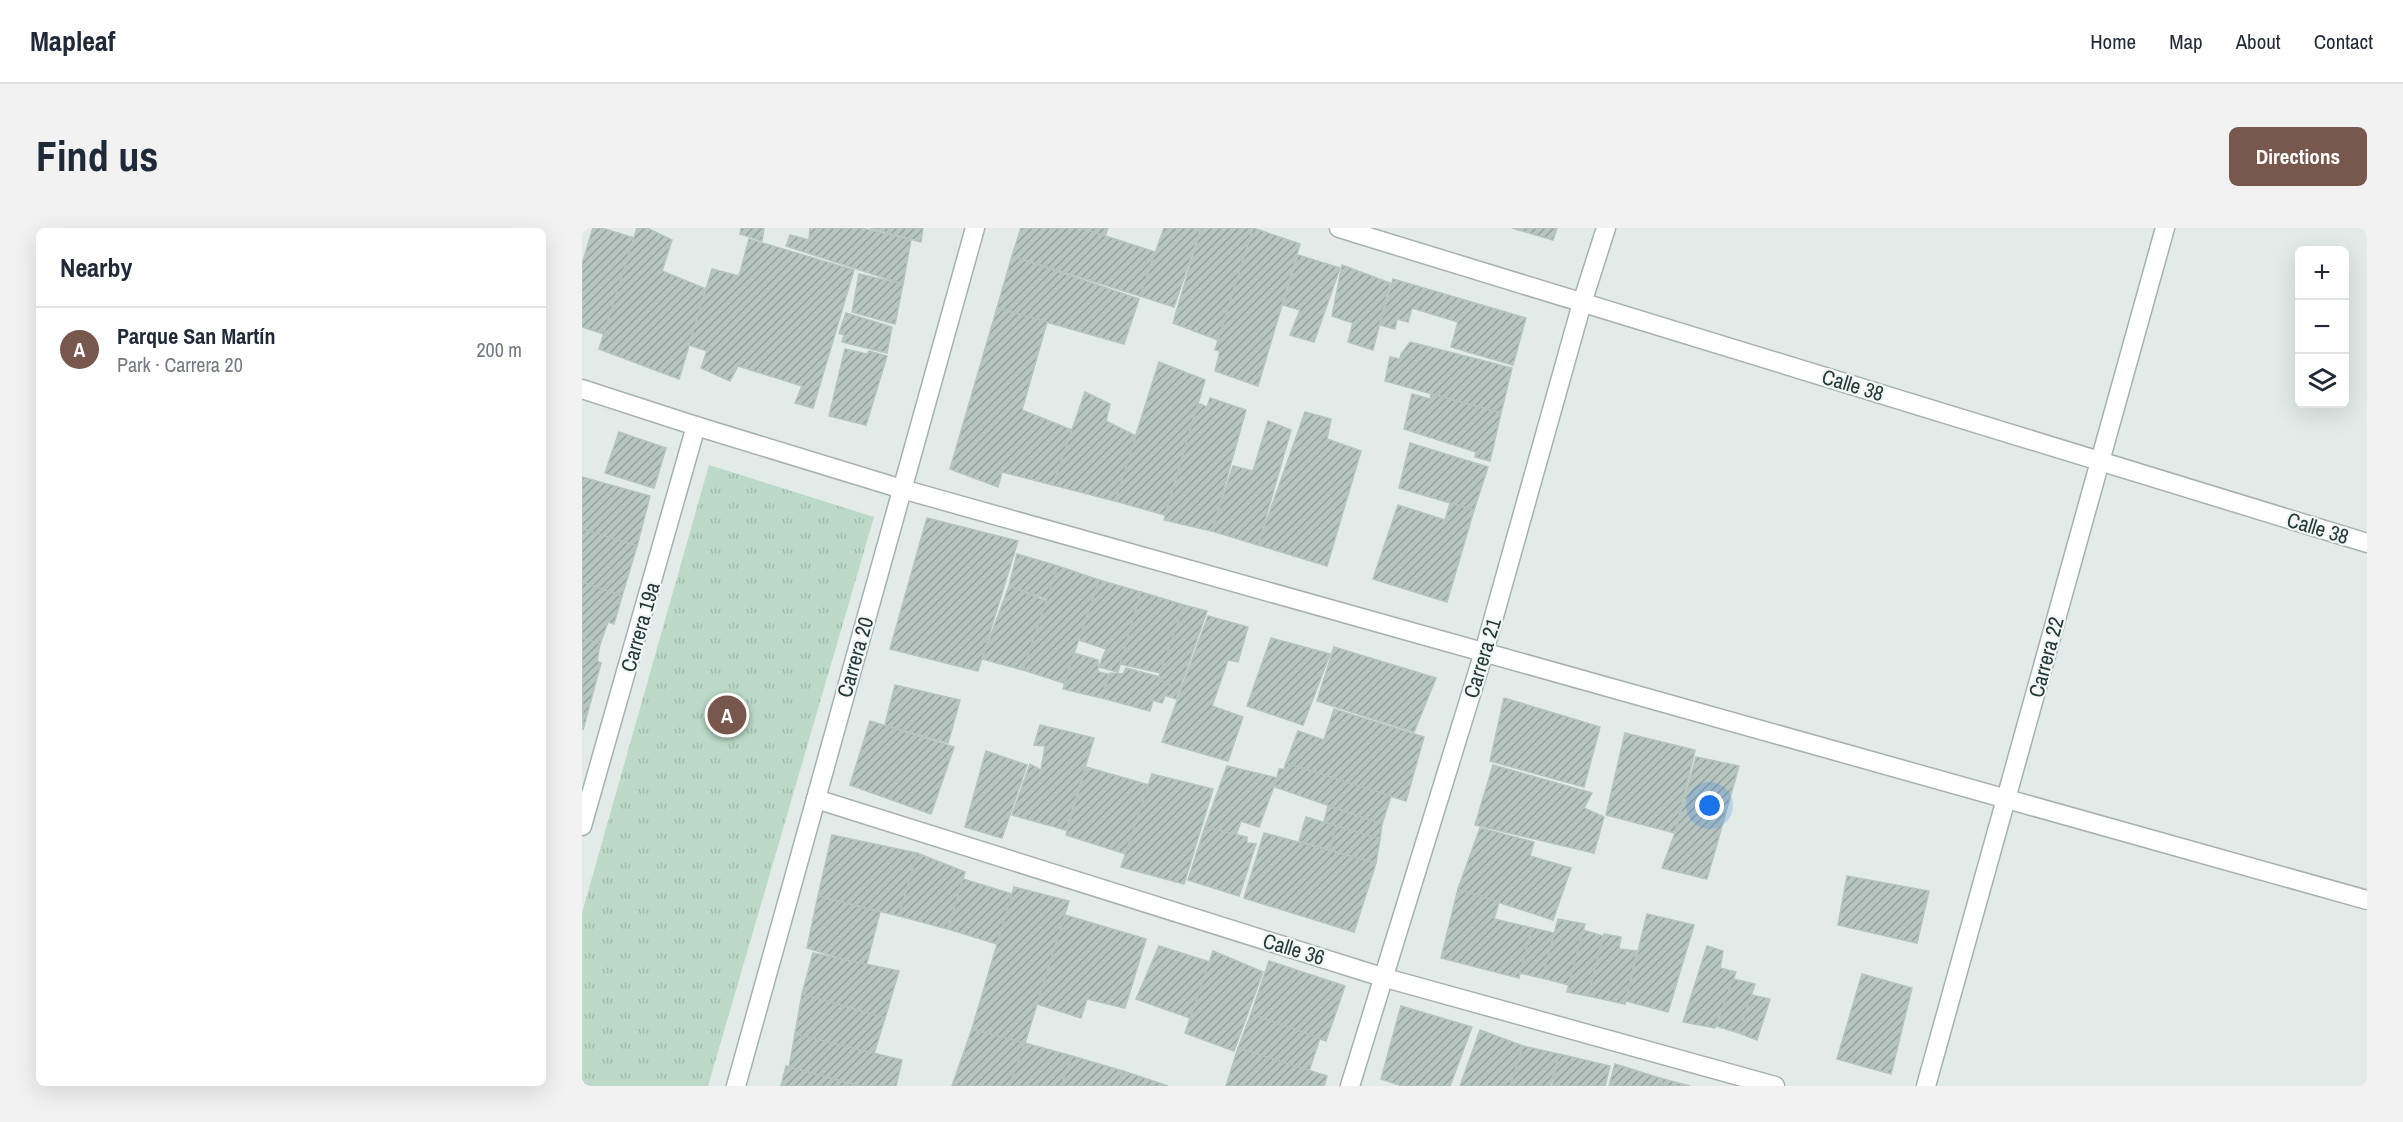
<!DOCTYPE html>
<meta charset="utf-8">
<style>
:root{--surface:#fff;--page:#f2f2f3;--text:#1f2937;--muted:#747a83;--line:#e0e1e3;--accent:#78574c}
body{margin:0;font-family:"Archivo Narrow",sans-serif;background:var(--page);color:var(--text)}
.controls{position:absolute;right:18px;top:18px;display:grid;overflow:hidden;border-radius:9px;box-shadow:0 6px 24px #0002}
.controls button{width:54px;height:54px;display:grid;place-items:center;padding:0;border:0;border-bottom:2px solid var(--line);background:var(--surface);color:var(--text);font:30px sans-serif}
.you{position:absolute;left:1128px;top:578px;width:21px;height:21px;margin:-15px;border:4px solid #fff;border-radius:50%;background:#1a73e8;box-shadow:0 0 0 9px #1a73e833}
.badge{display:grid;place-items:center;width:39px;height:39px;border-radius:50%;background:var(--accent);color:#fff;font-size:20px;font-weight:700}
.pin{position:absolute;translate:-50% -50%;border:3px solid #fff;box-shadow:0 2px 6px #0006}
.list{margin:0;padding:0;list-style:none}
h2{display:flex;justify-content:space-between;align-items:center;height:78px;margin:0;padding:0 24px;font-size:26px}
h2 small{font-size:20px;font-weight:400;color:var(--muted)}
.list li{display:grid;grid-template-columns:39px 1fr auto;gap:18px;align-items:center;box-sizing:border-box;height:84px;padding:0 24px;border-top:2px solid var(--line)}
.list b{display:block;font-size:22px;white-space:nowrap}
.list p{margin:0;font-size:20px;white-space:nowrap;color:var(--muted)}
.list em{font-size:20px;font-style:normal;color:var(--muted)}
.icon{flex:none;width:33px;height:33px;fill:none;stroke:currentColor;stroke-width:2;stroke-linecap:round;stroke-linejoin:round}
.map{position:relative;flex:none;width:1785px;height:858px;overflow:hidden;border-radius:9px}
header{display:flex;align-items:center;gap:36px;box-sizing:border-box;height:84px;padding:0 30px;background:var(--surface);border-bottom:2px solid var(--line)}
header strong{font-size:28px}
nav{display:flex;gap:33px;margin-inline-start:auto;font-size:21px}
.intro{display:flex;align-items:center;justify-content:space-between;box-sizing:border-box;height:144px;padding:0 36px}
h1{margin:0;font-size:42px}
.button{padding:15px 27px;border-radius:9px;background:var(--accent);color:#fff;font-size:21px;font-weight:700}
main{display:flex;gap:36px;padding:0 36px}
aside{flex:1;background:var(--surface);border-radius:9px;box-shadow:0 6px 24px #0002}
.map>svg:first-child{display:block}
.grass{fill:url(#grass-tufts)}
.building{fill:url(#building-hatch);stroke:#b5c4bf;stroke-width:1.5}
.lines{fill:none;stroke-linecap:round;stroke-linejoin:round}
.minor-casing{stroke:#a5b2ae;stroke-width:21}
.minor{stroke:#fff;stroke-width:18}
.labels{text-anchor:middle;dominant-baseline:central;stroke-width:4.5;stroke-linejoin:round;paint-order:stroke}
.street-label{font-size:21px;fill:#233a36;stroke:#f2f7f5}
</style>
<header>
<strong>Mapleaf</strong>
<nav><a>Home</a><a>Map</a><a>About</a><a>Contact</a></nav>
</header>
<div class="intro"><h1>Find us</h1><a class="button">Directions</a></div>
<main>
<aside>
<h2>Nearby<small></small></h2>
<ul class="list">
<li><span class="badge">A</span><div><b>Parque San Martín</b><p>Park · Carrera 20</p></div><em>200 m</em></li>
</ul>
</aside>
<div class="map">
<svg width="1785" height="858" viewBox="0 0 1785 858">
<defs>
<pattern id="grass-tufts" width="24" height="20" patternUnits="userSpaceOnUse" patternTransform="scale(1.5)"><rect width="24" height="20" fill="#bcdac7"/><path d="M3 7l-1-3M5 7V3M7 7l1-3M15 17l-1-3M17 17v-4M19 17l1-3" fill="none" stroke="#a1bcac"/></pattern>
<pattern id="building-hatch" width="6" height="6" patternUnits="userSpaceOnUse" patternTransform="scale(1.5)"><rect width="6" height="6" fill="#b7c5c1"/><path d="M-1 1l2-2M0 6l6-6M5 7l2-2" fill="none" stroke="#94a19e"/></pattern>
</defs>
<rect width="100%" height="100%" fill="#e2ebe7"/>
<path class="grass" d="M 127,237 L 292,289 L 126,858 L 0,858 L 0,685 Z"/>
<g class="building">
<path d="M 11,0 L 20,0 L 52,10 L 22,106 L 0,99 L 0,36 Z"/>
<path d="M 55,0 L 65,0 L 90,12 L 80,43 L 124,61 L 97,151 L 17,121 Z"/>
<path d="M 159,0 L 182,0 L 180,13 L 158,6 Z"/>
<path d="M 228,0 L 280,0 L 329,12 L 321,56 L 204,18 L 208,7 L 227,12 Z"/>
<path d="M 288,0 L 341,0 L 339,14 Z"/>
<path d="M 439,0 L 499,0 L 573,24 L 558,68 L 430,28 Z"/>
<path d="M 499,0 L 526,0 L 523,8 Z"/>
<path d="M 582,0 L 619,0 L 592,79 L 558,68 Z"/>
<path d="M 619,0 L 671,0 L 636,112 L 591,95 Z"/>
<path d="M 671,0 L 718,16 L 676,158 L 633,143 L 638,123 L 633,122 Z"/>
<path d="M 930,0 L 975,0 L 971,12 Z"/>
<path d="M 167,11 L 272,42 L 231,180 L 213,175 L 220,158 L 156,138 L 148,153 L 119,140 L 125,123 L 107,117 L 130,41 L 157,48 Z"/>
<path d="M 716,27 L 758,40 L 732,114 L 708,107 L 718,82 L 701,77 Z"/>
<path d="M 430,28 L 557,71 L 542,116 L 415,80 Z"/>
<path d="M 760,37 L 808,55 L 791,122 L 766,114 L 771,95 L 750,88 Z"/>
<path d="M 277,46 L 321,56 L 313,96 L 270,84 Z"/>
<path d="M 811,51 L 944,90 L 931,137 L 869,119 L 876,94 L 830,80 L 826,94 L 815,91 L 813,101 L 798,97 Z"/>
<path d="M 415,80 L 465,94 L 440,182 L 490,202 L 471,257 L 420,244 L 416,259 L 368,241 Z"/>
<path d="M 264,85 L 310,99 L 305,125 L 260,114 L 262,107 L 257,105 Z"/>
<path d="M 828,114 L 930,140 L 919,185 L 803,153 L 808,129 L 818,131 L 819,126 Z"/>
<path d="M 263,121 L 285,126 L 287,123 L 305,128 L 284,197 L 247,188 Z"/>
<path d="M 577,134 L 623,152 L 583,287 L 533,273 Z"/>
<path d="M 503,164 L 528,176 L 524,193 L 554,208 L 533,273 L 471,257 Z"/>
<path d="M 830,166 L 848,171 L 849,166 L 919,185 L 908,233 L 893,229 L 894,224 L 822,201 Z"/>
<path d="M 628,170 L 664,182 L 630,303 L 582,292 L 616,175 L 625,179 Z"/>
<path d="M 723,184 L 749,191 L 745,211 L 779,223 L 745,338 L 676,317 Z"/>
<path d="M 686,193 L 709,202 L 676,317 L 630,303 L 651,238 L 671,243 Z"/>
<path d="M 37,204 L 84,220 L 72,260 L 23,245 Z"/>
<path d="M 828,215 L 906,239 L 892,282 L 817,260 Z"/>
<path d="M 0,249 L 68,268 L 55,318 L 0,301 Z"/>
<path d="M 868,275 L 892,282 L 865,374 L 791,351 L 816,277 L 863,292 Z"/>
<path d="M 345,290 L 436,313 L 396,443 L 308,421 Z"/>
<path d="M 0,301 L 55,318 L 40,368 L 0,354 Z"/>
<path d="M 435,326 L 476,338 L 465,371 L 427,358 Z"/>
<path d="M 476,338 L 517,352 L 482,455 L 441,442 Z"/>
<path d="M 517,352 L 559,364 L 536,444 L 517,439 L 524,421 L 497,412 Z"/>
<path d="M 0,354 L 40,368 L 32,396 L 26,394 L 18,416 L 0,410 Z"/>
<path d="M 427,358 L 464,373 L 441,442 L 400,431 Z"/>
<path d="M 559,364 L 602,377 L 579,445 L 538,436 Z"/>
<path d="M 602,377 L 625,383 L 594,471 L 582,467 L 588,457 L 576,451 Z"/>
<path d="M 626,388 L 666,399 L 656,434 L 646,432 L 630,478 L 661,489 L 646,533 L 580,514 Z"/>
<path d="M 0,410 L 18,416 L 15,433 L 19,435 L 1,502 Z"/>
<path d="M 689,410 L 748,426 L 721,497 L 665,478 Z"/>
<path d="M 752,419 L 854,450 L 832,504 L 735,473 Z"/>
<path d="M 492,425 L 516,432 L 516,444 L 526,446 L 520,470 L 481,461 Z"/>
<path d="M 544,440 L 578,449 L 576,451 L 588,457 L 580,475 L 571,472 L 568,483 L 520,470 L 528,445 L 541,446 Z"/>
<path d="M 313,457 L 378,472 L 366,515 L 303,497 Z"/>
<path d="M 922,470 L 1018,499 L 1002,559 L 908,533 Z"/>
<path d="M 752,481 L 842,509 L 824,573 L 704,535 L 716,503 L 742,512 Z"/>
<path d="M 288,493 L 372,519 L 349,586 L 268,557 Z"/>
<path d="M 458,497 L 512,510 L 484,602 L 430,587 L 448,536 L 459,542 L 463,518 L 452,517 Z"/>
<path d="M 1043,505 L 1113,522 L 1093,605 L 1024,587 Z"/>
<path d="M 404,523 L 445,537 L 420,610 L 383,599 Z"/>
<path d="M 1114,529 L 1157,538 L 1125,651 L 1080,640 L 1093,605 Z"/>
<path d="M 704,535 L 809,568 L 800,596 L 693,559 L 697,541 L 702,541 Z"/>
<path d="M 911,537 L 1010,565 L 1002,580 L 1022,589 L 1012,625 L 893,597 Z"/>
<path d="M 645,538 L 695,550 L 677,599 L 659,593 L 654,607 L 623,599 Z"/>
<path d="M 504,539 L 567,557 L 544,626 L 484,607 Z"/>
<path d="M 570,546 L 631,561 L 602,656 L 539,639 Z"/>
<path d="M 746,578 L 800,596 L 798,611 L 742,594 Z"/>
<path d="M 724,589 L 754,598 L 748,622 L 717,613 Z"/>
<path d="M 754,598 L 798,611 L 794,635 L 748,622 Z"/>
<path d="M 623,599 L 665,609 L 665,615 L 674,616 L 657,668 L 606,652 Z"/>
<path d="M 898,600 L 952,614 L 948,628 L 989,640 L 971,692 L 876,661 Z"/>
<path d="M 682,605 L 794,635 L 772,704 L 662,670 Z"/>
<path d="M 250,607 L 335,625 L 317,688 L 236,668 Z"/>
<path d="M 335,625 L 383,644 L 366,701 L 317,688 Z"/>
<path d="M 1265,648 L 1347,663 L 1335,715 L 1256,697 Z"/>
<path d="M 381,651 L 430,666 L 415,716 L 366,701 Z"/>
<path d="M 432,659 L 487,673 L 443,815 L 390,801 Z"/>
<path d="M 876,661 L 917,674 L 912,691 L 950,700 L 937,750 L 859,730 Z"/>
<path d="M 236,668 L 298,684 L 284,738 L 225,720 Z"/>
<path d="M 1065,686 L 1112,697 L 1086,784 L 1044,773 Z"/>
<path d="M 483,687 L 564,711 L 543,780 L 505,771 L 499,790 L 455,776 Z"/>
<path d="M 976,691 L 1003,696 L 987,757 L 960,750 Z"/>
<path d="M 950,700 L 972,705 L 960,750 L 938,745 Z"/>
<path d="M 1001,702 L 1021,708 L 1006,768 L 985,764 Z"/>
<path d="M 1022,706 L 1039,709 L 1037,721 L 1055,723 L 1043,776 L 1006,768 Z"/>
<path d="M 577,718 L 628,734 L 608,790 L 554,771 Z"/>
<path d="M 1125,718 L 1141,723 L 1138,740 L 1154,744 L 1133,800 L 1101,794 Z"/>
<path d="M 631,723 L 681,744 L 652,823 L 603,805 Z"/>
<path d="M 231,725 L 317,743 L 303,790 L 220,766 Z"/>
<path d="M 687,733 L 763,758 L 744,813 L 669,786 Z"/>
<path d="M 1280,746 L 1330,760 L 1309,846 L 1255,831 Z"/>
<path d="M 1151,751 L 1173,756 L 1157,805 L 1134,798 Z"/>
<path d="M 220,766 L 303,790 L 292,826 L 213,806 Z"/>
<path d="M 1169,767 L 1188,771 L 1175,812 L 1157,805 Z"/>
<path d="M 819,778 L 890,799 L 868,858 L 820,858 L 799,851 Z"/>
<path d="M 669,786 L 738,810 L 727,843 L 656,820 Z"/>
<path d="M 390,801 L 443,815 L 427,858 L 370,858 Z"/>
<path d="M 898,802 L 941,818 L 928,858 L 878,858 Z"/>
<path d="M 213,806 L 320,832 L 314,858 L 279,858 L 207,839 Z"/>
<path d="M 443,815 L 490,828 L 479,858 L 427,858 Z"/>
<path d="M 941,818 L 977,826 L 968,858 L 928,858 Z"/>
<path d="M 656,820 L 745,848 L 742,858 L 644,858 Z"/>
<path d="M 977,826 L 1028,838 L 1023,858 L 970,858 Z"/>
<path d="M 490,828 L 541,843 L 536,858 L 479,858 Z"/>
<path d="M 1033,836 L 1081,851 L 1079,858 L 1027,858 Z"/>
<path d="M 204,838 L 207,839 L 277,858 L 199,858 Z"/>
<path d="M 541,843 L 586,858 L 536,858 Z"/>
<path d="M 1081,851 L 1108,858 L 1079,858 Z"/>
</g>
<g class="lines">
<defs>
<g id="minor">
<path d="M 757,0 L 1785,315"/>
<path d="M 0,161 L 114,198 L 320,261 L 1785,672"/>
<path d="M 234,571 L 800,749 L 1193,858"/>
<path d="M 0,598 L 114,198"/>
<path d="M 154,858 L 393,0"/>
<path d="M 768,858 L 902,424 L 1000,75 L 1024,0"/>
<path d="M 1344,858 L 1583,0"/>
</g>
</defs>
<use href="#minor" class="minor-casing"/>
<use href="#minor" class="minor"/>
</g>
<g class="labels">
<g class="street-label">
<text transform="translate(1271 157) rotate(17)">Calle 38</text>
<text transform="translate(1736 300) rotate(17)">Calle 38</text>
<text transform="translate(58 399) rotate(-74)">Carrera 19a</text>
<text transform="translate(273 429) rotate(-74)">Carrera 20</text>
<text transform="translate(1464 429) rotate(-75)">Carrera 22</text>
<text transform="translate(900 430) rotate(-73)">Carrera 21</text>
<text transform="translate(712 721) rotate(17)">Calle 36</text>
</g>
</g>
</svg>
<div class="controls">
<button>+</button>
<button>−</button>
<button><svg class="icon" aria-label="layers" viewBox="0 0 24 24"><path d="M12 4l9 5-9 5-9-5zM3 14l9 5 9-5"/></svg></button>
</div>
<div class="you"></div>
<div class="pin badge" style="left:145px;top:487px">A</div>
</div>
</main>
